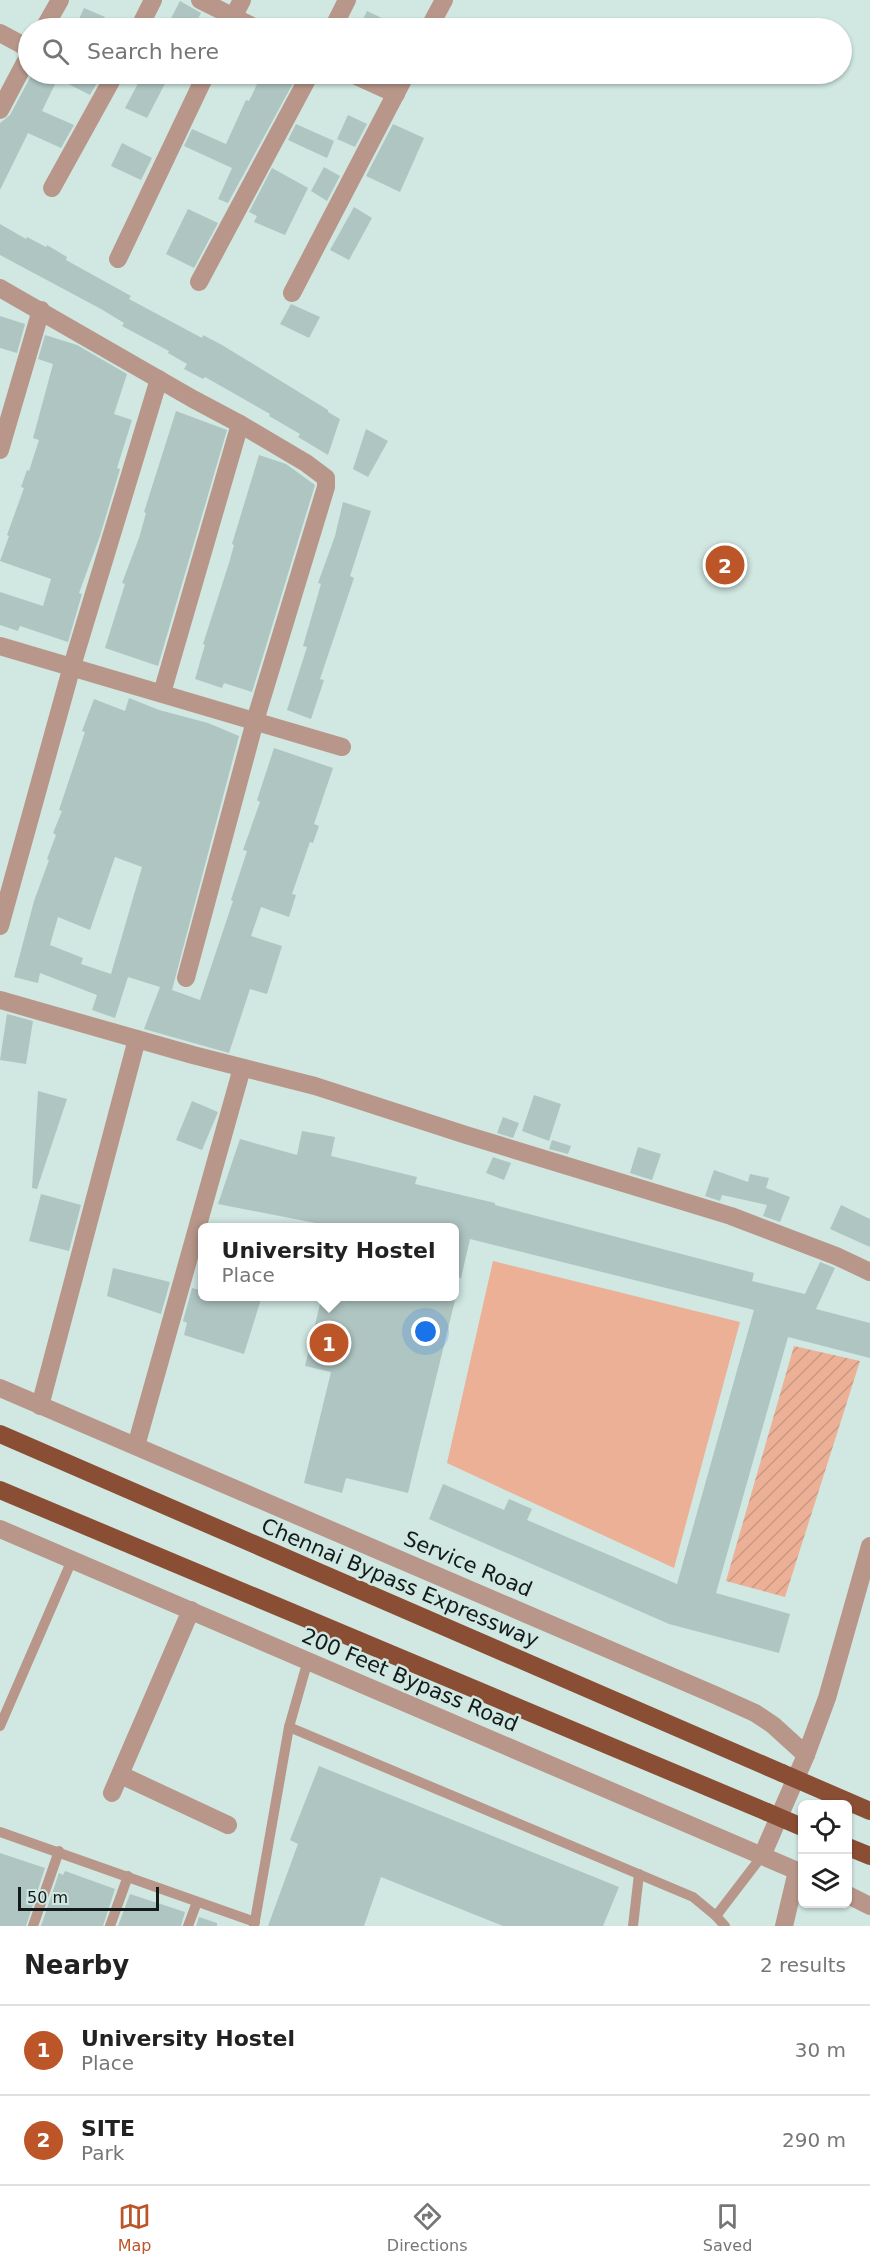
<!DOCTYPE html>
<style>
:root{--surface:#fff;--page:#f2f2f2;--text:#222;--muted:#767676;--line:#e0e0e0;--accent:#bc5628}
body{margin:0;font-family:"DejaVu Sans",sans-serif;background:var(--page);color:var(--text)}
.controls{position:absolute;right:18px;bottom:18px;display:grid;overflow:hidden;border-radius:9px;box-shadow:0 2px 4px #0004}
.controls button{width:54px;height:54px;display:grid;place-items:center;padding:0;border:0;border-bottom:2px solid var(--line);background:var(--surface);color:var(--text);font:30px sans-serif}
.scale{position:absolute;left:18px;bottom:15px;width:141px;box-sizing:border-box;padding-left:6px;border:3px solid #131b1a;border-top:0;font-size:16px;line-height:21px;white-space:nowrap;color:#131b1a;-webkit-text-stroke:4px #d0e7e2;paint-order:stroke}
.you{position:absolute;left:426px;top:1332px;width:21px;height:21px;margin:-15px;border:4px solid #fff;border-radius:50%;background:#1a73e8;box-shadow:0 0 0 9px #1a73e833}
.badge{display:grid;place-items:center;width:39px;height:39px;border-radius:50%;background:var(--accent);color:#fff;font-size:20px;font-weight:700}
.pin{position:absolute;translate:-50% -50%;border:3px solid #fff;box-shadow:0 2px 6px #0006}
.popup{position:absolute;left:198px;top:1223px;width:261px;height:78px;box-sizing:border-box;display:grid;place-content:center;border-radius:9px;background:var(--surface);filter:drop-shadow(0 2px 4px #0005);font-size:20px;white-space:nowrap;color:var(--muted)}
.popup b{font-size:22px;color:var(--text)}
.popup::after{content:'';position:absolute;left:50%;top:100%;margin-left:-12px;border:12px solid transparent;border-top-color:var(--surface)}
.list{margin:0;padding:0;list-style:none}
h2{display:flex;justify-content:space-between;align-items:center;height:78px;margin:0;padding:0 24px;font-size:26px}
h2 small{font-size:20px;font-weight:400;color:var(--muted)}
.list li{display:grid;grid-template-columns:39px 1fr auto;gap:18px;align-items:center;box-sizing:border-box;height:90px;padding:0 24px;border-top:2px solid var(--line)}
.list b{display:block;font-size:22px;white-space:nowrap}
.list p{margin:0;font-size:20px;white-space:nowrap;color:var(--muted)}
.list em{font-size:20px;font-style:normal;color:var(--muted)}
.icon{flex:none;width:33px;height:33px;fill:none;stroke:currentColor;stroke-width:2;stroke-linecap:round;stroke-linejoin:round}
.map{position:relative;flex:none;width:870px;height:1926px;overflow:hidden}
.search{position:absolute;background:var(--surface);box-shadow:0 2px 4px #0004;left:18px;right:18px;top:18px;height:66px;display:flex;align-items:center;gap:15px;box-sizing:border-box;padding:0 21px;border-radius:33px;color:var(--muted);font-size:22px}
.sheet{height:258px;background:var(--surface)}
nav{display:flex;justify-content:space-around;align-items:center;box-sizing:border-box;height:84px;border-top:2px solid var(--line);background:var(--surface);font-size:16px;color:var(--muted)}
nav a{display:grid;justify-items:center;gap:3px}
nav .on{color:var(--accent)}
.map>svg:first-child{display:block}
.park{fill:#ecb097}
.garden{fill:url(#garden-furrows)}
.building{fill:#afc5c1;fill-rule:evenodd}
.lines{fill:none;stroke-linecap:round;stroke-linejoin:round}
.service{stroke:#b8978a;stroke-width:10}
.minor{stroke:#b8978a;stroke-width:18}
.tertiary{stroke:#b8978a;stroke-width:18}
.trunk{stroke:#8a4e34;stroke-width:18}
.trunk-bridge{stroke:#8a4e34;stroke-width:18}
.labels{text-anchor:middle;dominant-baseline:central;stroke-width:5;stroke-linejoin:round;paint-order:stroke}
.street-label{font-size:21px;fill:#131b1a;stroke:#d0e7e2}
</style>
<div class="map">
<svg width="870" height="1926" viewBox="0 0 870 1926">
<defs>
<pattern id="garden-furrows" width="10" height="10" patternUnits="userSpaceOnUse" patternTransform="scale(1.5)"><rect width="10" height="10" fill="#ecb097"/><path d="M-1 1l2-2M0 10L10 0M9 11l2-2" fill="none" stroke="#ca9782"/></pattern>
</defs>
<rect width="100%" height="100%" fill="#d0e7e2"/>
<path class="park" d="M 493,1261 L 740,1322 L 674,1568 L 447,1463 Z"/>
<path class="garden" d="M 794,1346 L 860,1361 L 785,1597 L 726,1581 Z"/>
<g class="building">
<path d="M 180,1 L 201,13 L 193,28 L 166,28 Z"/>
<path d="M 84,8 L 105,17 L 99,28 L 75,28 Z"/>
<path d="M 367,11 L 403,28 L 359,28 Z"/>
<path d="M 32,74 L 39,74 L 56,82 L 42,111 L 74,125 L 61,148 L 28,133 L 0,190 L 0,123 L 10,115 Z"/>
<path d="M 49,74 L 102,74 L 90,95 Z"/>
<path d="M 143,74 L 170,74 L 147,118 L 125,108 Z"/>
<path d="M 262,74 L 298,74 L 228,203 L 218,199 L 232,168 L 184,146 L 192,129 L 226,144 L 246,100 L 249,101 Z"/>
<path d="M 348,115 L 367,124 L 355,147 L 337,139 Z"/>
<path d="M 296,124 L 334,141 L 327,158 L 288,140 Z"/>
<path d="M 393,124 L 424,138 L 400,192 L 366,176 Z"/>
<path d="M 122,143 L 152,158 L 141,180 L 111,166 Z"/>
<path d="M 324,167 L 340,176 L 327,201 L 311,191 Z"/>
<path d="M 272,168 L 308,188 L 285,235 L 254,222 L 257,216 L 249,212 Z"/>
<path d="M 354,207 L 372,218 L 349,260 L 330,250 Z"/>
<path d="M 188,209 L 218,223 L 194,268 L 166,254 Z"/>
<path d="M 0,224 L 26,239 L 27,237 L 46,247 L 47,245 L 67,257 L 66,260 L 131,296 L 129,299 L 202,338 L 203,335 L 222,345 L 328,410 L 328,412 L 340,419 L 328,455 L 298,437 L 300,434 L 269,416 L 270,414 L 205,377 L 203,379 L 184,369 L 187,364 L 168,353 L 169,351 L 122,326 L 124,323 L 101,309 L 0,255 Z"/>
<path d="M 291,304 L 320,317 L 309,338 L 280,324 Z"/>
<path d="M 0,316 L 25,324 L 17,353 L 0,348 Z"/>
<path d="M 45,335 L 77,345 L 127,374 L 114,414 L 132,420 L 117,468 L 120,469 L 100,536 L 79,593 L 82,594 L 68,642 L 20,626 L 18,631 L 0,625 L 0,592 L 43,606 L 51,579 L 0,561 L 9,536 L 7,535 L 24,488 L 21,487 L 27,470 L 29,471 L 39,440 L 33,438 L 53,364 L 38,359 Z"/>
<path d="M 176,411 L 227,430 L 158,666 L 105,648 L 125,584 L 122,583 L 139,538 L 146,513 L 144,512 Z"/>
<path d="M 366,429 L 388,441 L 368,477 L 353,469 Z"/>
<path d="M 259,455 L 286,464 L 315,485 L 252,692 L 224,683 L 222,688 L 195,679 L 205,645 L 203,644 L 229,563 L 234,545 L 232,544 Z"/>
<path d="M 343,502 L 371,511 L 350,576 L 354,578 L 320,679 L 324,680 L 311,719 L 287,710 L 307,647 L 303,646 L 321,584 L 318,583 L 335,536 Z"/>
<path d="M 129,698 L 159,710 L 208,723 L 239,736 L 172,990 L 200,1000 L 233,901 L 231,900 L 247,851 L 243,850 L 260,802 L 257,800 L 274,748 L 333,768 L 314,824 L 319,826 L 313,843 L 310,842 L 292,894 L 296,895 L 289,917 L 261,907 L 251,936 L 282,946 L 267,994 L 250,989 L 229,1053 L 144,1029 L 160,987 L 128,977 L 115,1018 L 92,1010 L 97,995 L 40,973 L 38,983 L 14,977 L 34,901 L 49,860 L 47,859 L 56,835 L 53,833 L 62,811 L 59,810 L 85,732 L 82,731 L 94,699 L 125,711 ZM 115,857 L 142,867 L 111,974 L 81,964 L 83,958 L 50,945 L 58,917 L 90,930 Z"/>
<path d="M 7,1014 L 33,1021 L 26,1064 L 0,1060 Z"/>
<path d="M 38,1091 L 67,1099 L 37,1189 L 32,1188 Z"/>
<path d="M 534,1095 L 561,1104 L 549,1141 L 522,1131 Z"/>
<path d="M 192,1101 L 218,1112 L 202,1150 L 176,1140 Z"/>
<path d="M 503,1117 L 519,1123 L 513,1138 L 497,1133 Z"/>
<path d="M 302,1131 L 335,1137 L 331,1156 L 417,1177 L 415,1184 L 495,1203 L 495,1205 L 754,1273 L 752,1281 L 805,1294 L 820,1262 L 835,1268 L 816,1309 L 870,1323 L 870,1358 L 788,1337 L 716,1593 L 790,1614 L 779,1653 L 669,1624 L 429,1519 L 443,1484 L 504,1510 L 509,1499 L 532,1509 L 527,1520 L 677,1584 L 754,1310 L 470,1239 L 461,1278 L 455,1277 L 455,1227 L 336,1227 L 218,1204 L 240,1139 L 297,1155 Z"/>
<path d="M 552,1140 L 571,1146 L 568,1154 L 549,1149 Z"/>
<path d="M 638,1147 L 661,1154 L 652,1180 L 630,1173 Z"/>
<path d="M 493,1157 L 511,1163 L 504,1180 L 486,1173 Z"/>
<path d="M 714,1170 L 748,1182 L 750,1174 L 769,1178 L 766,1188 L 790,1197 L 780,1222 L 763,1216 L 767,1205 L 722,1195 L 720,1201 L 705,1196 Z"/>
<path d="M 41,1194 L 81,1205 L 69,1251 L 29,1241 Z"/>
<path d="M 841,1205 L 870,1219 L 870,1247 L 830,1229 Z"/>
<path d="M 113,1268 L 170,1282 L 161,1314 L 107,1296 Z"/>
<path d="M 192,1288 L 203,1291 L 203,1296 L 262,1296 L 244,1354 L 184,1335 L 187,1323 L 183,1321 Z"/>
<path d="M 322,1296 L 456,1296 L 408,1493 L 346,1478 L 342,1493 L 304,1483 L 331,1372 L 305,1366 Z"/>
<path d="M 319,1766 L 619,1887 L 603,1926 L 503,1926 L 381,1877 L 364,1926 L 268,1926 L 298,1844 L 290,1840 Z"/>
<path d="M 0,1853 L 45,1868 L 26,1926 L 0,1926 Z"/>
<path d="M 65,1871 L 115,1889 L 103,1926 L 41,1926 L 59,1873 L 63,1875 Z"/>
<path d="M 130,1894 L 185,1912 L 181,1926 L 118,1926 Z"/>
<path d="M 199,1917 L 217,1923 L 217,1926 L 196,1926 Z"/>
</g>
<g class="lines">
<g class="service">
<path d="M 0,1726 L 72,1560"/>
<path d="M 289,1727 L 693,1897 L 716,1916 L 725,1926"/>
<path d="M 0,1832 L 255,1922"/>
<path d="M 716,1916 L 762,1856"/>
<path d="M 33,1926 L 59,1851"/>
<path d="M 110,1926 L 128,1876"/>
<path d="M 188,1926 L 197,1902"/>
<path d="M 254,1926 L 289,1727 L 308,1660"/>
<path d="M 633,1926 L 639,1874"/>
</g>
<g class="minor">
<path d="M 200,0 L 256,28"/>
<path d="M 228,27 L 242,0"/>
<path d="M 44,28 L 60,0"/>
<path d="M 139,28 L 153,0"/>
<path d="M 333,28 L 347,0"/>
<path d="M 429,28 L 444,0"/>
<path d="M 0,33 L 28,48"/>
<path d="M 352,74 L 396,94"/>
<path d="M 0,110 L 28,57"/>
<path d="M 52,188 L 115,74"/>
<path d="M 118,259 L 206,74"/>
<path d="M 199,282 L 310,74"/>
<path d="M 0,288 L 193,399 L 240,424 L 162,693"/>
<path d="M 292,293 L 406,74"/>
<path d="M 0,450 L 41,310"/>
<path d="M 0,646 L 342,747"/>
<path d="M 0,926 L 72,666 L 159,379"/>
<path d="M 186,978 L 255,721 L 326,487 L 326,478 L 306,463 L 240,424"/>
<path d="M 0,1000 L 193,1055 L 315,1086 L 466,1135 L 731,1216 L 836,1256 L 870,1272"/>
<path d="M 40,1406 L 137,1039"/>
<path d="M 136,1446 L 242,1068"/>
<path d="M 121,1775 L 228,1825"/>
<path d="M 112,1793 L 191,1610"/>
</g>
<g class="tertiary">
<path d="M 0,1388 L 715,1695 L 755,1713 L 773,1725 L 806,1755"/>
<path d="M 0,1529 L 802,1873"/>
<path d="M 762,1856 L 806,1755 L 827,1698 L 870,1546"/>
<path d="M 848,1895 L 870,1906"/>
<path d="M 784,1926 L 797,1871"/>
</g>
<g class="trunk">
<path d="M 0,1434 L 782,1773"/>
<path d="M 0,1490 L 767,1812"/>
<path d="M 848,1847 L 870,1856"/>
</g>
<g class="trunk-bridge">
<path d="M 782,1773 L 870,1811"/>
<path d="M 767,1812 L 802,1827"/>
</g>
</g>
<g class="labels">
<g class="street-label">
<text transform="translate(468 1564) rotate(23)">Service Road</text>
<text transform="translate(400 1583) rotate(23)">Chennai Bypass Expressway</text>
<text transform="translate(410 1680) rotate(23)">200 Feet Bypass Road</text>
</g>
</g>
</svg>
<div class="controls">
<button><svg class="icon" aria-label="locate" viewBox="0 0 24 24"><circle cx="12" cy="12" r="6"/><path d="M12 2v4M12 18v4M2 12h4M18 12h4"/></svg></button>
<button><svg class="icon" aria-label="layers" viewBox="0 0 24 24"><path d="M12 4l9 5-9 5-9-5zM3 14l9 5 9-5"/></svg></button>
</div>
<div class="scale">50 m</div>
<div class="you"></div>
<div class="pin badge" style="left:329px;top:1343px">1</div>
<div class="popup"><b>University Hostel</b>Place</div>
<div class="pin badge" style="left:725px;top:565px">2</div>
<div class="search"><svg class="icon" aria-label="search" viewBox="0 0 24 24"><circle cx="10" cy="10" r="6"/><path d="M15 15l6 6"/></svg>Search here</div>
</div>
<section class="sheet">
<h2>Nearby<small>2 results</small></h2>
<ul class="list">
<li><span class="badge">1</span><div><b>University Hostel</b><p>Place</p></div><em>30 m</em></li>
<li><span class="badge">2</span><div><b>SITE</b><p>Park</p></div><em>290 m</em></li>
</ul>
</section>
<nav>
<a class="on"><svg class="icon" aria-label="map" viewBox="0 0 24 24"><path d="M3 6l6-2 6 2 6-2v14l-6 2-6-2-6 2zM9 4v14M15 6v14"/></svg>Map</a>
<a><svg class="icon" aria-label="directions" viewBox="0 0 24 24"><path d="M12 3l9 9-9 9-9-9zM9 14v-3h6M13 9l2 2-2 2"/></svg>Directions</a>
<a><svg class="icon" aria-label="saved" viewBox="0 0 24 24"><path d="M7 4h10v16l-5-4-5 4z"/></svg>Saved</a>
</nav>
